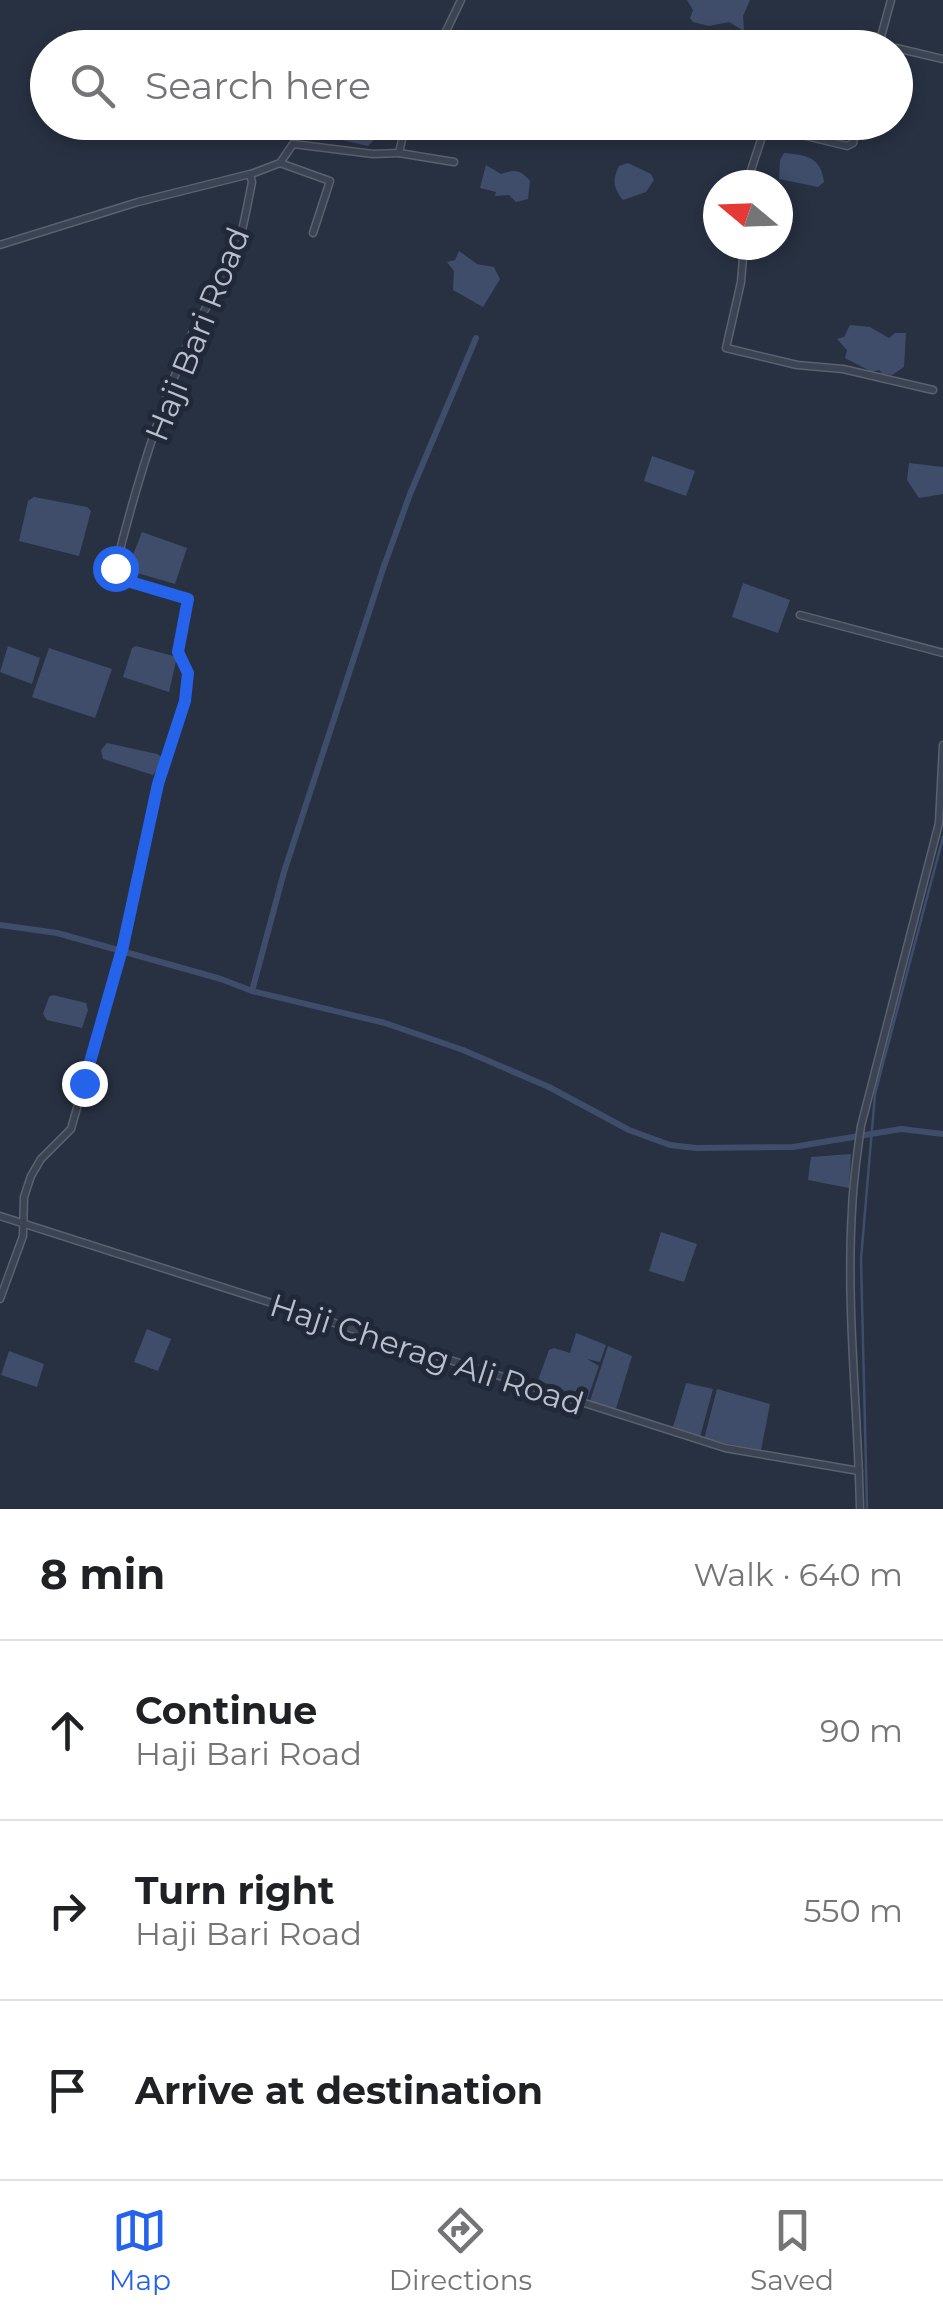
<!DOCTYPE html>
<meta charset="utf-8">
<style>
:root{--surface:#fff;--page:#f2f2f2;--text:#202124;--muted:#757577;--line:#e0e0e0;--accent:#2563eb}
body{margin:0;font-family:Montserrat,sans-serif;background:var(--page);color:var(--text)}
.compass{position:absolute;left:703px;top:170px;width:90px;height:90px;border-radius:50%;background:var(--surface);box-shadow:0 5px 15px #0003;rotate:289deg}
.stop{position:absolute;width:30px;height:30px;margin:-22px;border:8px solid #2563eb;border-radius:50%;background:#fff}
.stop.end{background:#2563eb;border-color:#fff;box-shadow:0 2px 10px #0008}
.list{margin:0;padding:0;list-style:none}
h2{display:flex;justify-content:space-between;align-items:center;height:130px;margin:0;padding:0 40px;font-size:42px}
h2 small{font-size:32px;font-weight:400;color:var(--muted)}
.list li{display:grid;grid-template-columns:65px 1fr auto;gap:30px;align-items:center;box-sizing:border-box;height:180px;padding:0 40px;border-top:2px solid var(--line)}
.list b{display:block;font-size:38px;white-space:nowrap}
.list p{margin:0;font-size:32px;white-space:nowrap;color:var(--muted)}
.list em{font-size:32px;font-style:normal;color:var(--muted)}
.icon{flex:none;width:55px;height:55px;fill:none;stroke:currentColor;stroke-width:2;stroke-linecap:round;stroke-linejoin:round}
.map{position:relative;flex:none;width:943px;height:1509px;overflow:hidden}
.search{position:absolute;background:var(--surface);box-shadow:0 5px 15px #0003;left:30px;right:30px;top:30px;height:110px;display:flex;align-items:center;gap:25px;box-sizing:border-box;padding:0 35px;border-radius:55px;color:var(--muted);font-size:38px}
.sheet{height:670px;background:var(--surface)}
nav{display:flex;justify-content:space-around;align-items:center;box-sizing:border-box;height:140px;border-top:2px solid var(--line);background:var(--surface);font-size:28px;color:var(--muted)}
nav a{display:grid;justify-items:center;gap:5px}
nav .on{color:var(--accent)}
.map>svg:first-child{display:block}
.water{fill:#3f4d6b}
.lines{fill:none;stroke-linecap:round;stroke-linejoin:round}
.stream{stroke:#3f4d6b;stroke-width:2.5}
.canal{stroke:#3f4d6b;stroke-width:6}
.street-casing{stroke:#5a616f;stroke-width:9}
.street{stroke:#3c4352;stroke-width:6}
.route{stroke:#2563eb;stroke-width:12}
.labels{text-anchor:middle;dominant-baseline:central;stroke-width:10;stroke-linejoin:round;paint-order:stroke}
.street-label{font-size:32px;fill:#b9bfcc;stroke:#212837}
</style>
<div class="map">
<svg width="943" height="1509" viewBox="0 0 943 1509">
<rect width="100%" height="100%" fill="#283142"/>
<g class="water">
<path d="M 687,0 L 750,0 L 743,16 L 744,31 L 729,22 L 709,26 L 693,22 L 690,18 L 693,10 Z"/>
<path d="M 301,123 L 301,122 L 381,123 L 376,138 L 368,146 L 329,137 L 327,130 L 319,131 Z"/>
<path d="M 784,153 C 805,155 821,156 824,182 L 818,187 L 779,179 L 780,160 Z"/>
<path d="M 628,163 L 651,174 L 654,180 L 646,192 L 623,200 C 613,188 612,180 619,166 Z"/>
<path d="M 486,165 L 501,174 C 514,169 521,170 530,181 L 528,199 L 516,202 L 509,195 L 495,196 L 496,192 L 480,188 Z"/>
<path d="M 459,251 L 477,264 L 494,267 L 500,279 L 483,307 L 453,290 L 454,271 L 447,262 L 455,260 Z"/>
<path d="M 850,325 L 870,327 L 889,338 L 895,333 L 906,333 L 904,367 L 892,375 L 883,374 L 879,370 L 872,372 L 845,358 L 847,350 L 837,339 L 844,337 Z"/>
<path d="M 652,456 L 695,471 L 686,496 L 644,481 Z"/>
<path d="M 909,463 L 943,467 L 943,494 L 919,498 L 907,480 Z"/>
<path d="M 34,497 L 87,507 L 91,511 L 79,556 L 19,541 L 28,501 Z"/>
<path d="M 142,532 L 187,548 L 175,584 L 127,570 Z"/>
<path d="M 743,583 L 790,600 L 778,633 L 732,617 Z"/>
<path d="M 8,646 L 40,658 L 32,684 L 0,672 Z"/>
<path d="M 136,646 L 177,657 L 169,692 L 123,677 L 132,648 Z"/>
<path d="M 49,648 L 112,669 L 95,718 L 32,697 Z"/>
<path d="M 107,743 L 157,754 L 162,757 L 162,763 L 153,775 L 103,759 L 101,750 Z"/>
<path d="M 53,995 L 86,1003 L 88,1010 L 82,1028 L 47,1020 L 43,1014 L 49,997 Z"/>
<path d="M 851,1154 L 849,1188 L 808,1180 L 811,1157 Z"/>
<path d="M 661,1232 L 697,1244 L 684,1282 L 649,1271 Z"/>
<path d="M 147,1329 L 171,1339 L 158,1371 L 134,1362 Z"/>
<path d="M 576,1333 L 606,1345 L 600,1362 L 587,1359 L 599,1366 L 587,1400 L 538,1380 L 549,1350 L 554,1348 L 570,1353 Z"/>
<path d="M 608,1346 L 632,1356 L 615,1412 L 589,1404 Z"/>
<path d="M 9,1351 L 44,1364 L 37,1387 L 1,1375 Z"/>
<path d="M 686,1383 L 713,1389 L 700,1437 L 673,1427 Z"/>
<path d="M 717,1389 L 770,1404 L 761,1450 L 704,1439 Z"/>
</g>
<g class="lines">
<path class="stream" d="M 867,1509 L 861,1259 L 875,1094 L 943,837"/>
<g class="canal">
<path d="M 0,925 L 57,933 L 118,950"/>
<path d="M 125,952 L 221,979 L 252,991 L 385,1023 L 463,1050 L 549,1087 L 629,1130 L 670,1145 L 696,1148 L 793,1147 L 901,1129 L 943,1134"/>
<path d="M 252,991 L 284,872 L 384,566 L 410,494 L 476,338"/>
</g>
<defs>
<g id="street">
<path d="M 891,0 L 879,44 L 892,48"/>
<path d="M 438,48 L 461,0"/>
<path d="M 896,48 L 943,59"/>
<path d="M 749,122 L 847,146 L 853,143 L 858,122"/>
<path d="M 399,153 L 454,162"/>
<path d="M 280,163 L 330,181 L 313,233"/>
<path d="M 251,174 L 280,163 L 293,144 L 373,154 L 399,153 L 406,122"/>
<path d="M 746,185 L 765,128"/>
<path d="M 0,245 L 138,202 L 250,174 L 252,182 C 246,212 241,244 228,271 C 216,294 200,314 190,338 C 158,414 133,495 114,574 L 117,578 L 188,599 L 178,652 L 188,673 L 185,701 L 153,803 L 123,946 L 71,1129 L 41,1159 L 31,1176 L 24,1197 L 23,1236 L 0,1299"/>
<path d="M 744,245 L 741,282 L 726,348 L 797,365 L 843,369 L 933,390"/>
<path d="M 800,615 L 943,653"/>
<path d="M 0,1216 L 725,1448 L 859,1471"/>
<path d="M 860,1509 C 858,1410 846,1309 852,1210 C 853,1182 857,1154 861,1126 L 939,823 L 943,745"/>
</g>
</defs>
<use href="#street" class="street-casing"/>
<use href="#street" class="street"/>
</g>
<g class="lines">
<path class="route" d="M 84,1083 L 123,946 L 158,784 L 185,701 L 188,673 L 178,652 L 188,599 L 117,578 L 115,568"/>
</g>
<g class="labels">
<g class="street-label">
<text transform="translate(197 334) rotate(-68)">Haji Bari Road</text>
<text transform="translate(427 1354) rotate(18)">Haji Cherag Ali Road</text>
</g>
</g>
</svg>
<svg class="compass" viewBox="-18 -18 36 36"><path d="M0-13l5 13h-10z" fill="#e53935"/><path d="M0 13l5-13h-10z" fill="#757577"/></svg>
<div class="stop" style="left:115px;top:568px"></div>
<div class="stop end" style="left:84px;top:1083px"></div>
<div class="search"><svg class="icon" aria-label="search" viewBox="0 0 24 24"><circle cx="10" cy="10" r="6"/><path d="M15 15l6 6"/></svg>Search here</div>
</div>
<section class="sheet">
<h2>8 min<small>Walk · 640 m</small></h2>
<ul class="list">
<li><svg class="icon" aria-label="ahead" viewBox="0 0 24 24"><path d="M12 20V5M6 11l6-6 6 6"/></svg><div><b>Continue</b><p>Haji Bari Road</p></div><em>90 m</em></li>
<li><svg class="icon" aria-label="right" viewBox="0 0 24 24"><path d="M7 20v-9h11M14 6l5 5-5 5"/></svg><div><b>Turn right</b><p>Haji Bari Road</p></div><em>550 m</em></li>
<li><svg class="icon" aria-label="arrive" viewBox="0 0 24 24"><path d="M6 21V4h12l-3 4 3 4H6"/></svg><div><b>Arrive at destination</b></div></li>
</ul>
</section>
<nav>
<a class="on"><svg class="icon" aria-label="map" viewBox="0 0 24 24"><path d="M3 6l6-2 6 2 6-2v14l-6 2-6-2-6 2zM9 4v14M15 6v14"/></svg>Map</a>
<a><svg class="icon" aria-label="directions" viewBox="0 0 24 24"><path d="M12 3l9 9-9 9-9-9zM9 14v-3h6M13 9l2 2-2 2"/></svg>Directions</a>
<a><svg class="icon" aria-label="saved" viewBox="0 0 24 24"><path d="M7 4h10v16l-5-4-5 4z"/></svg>Saved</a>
</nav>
